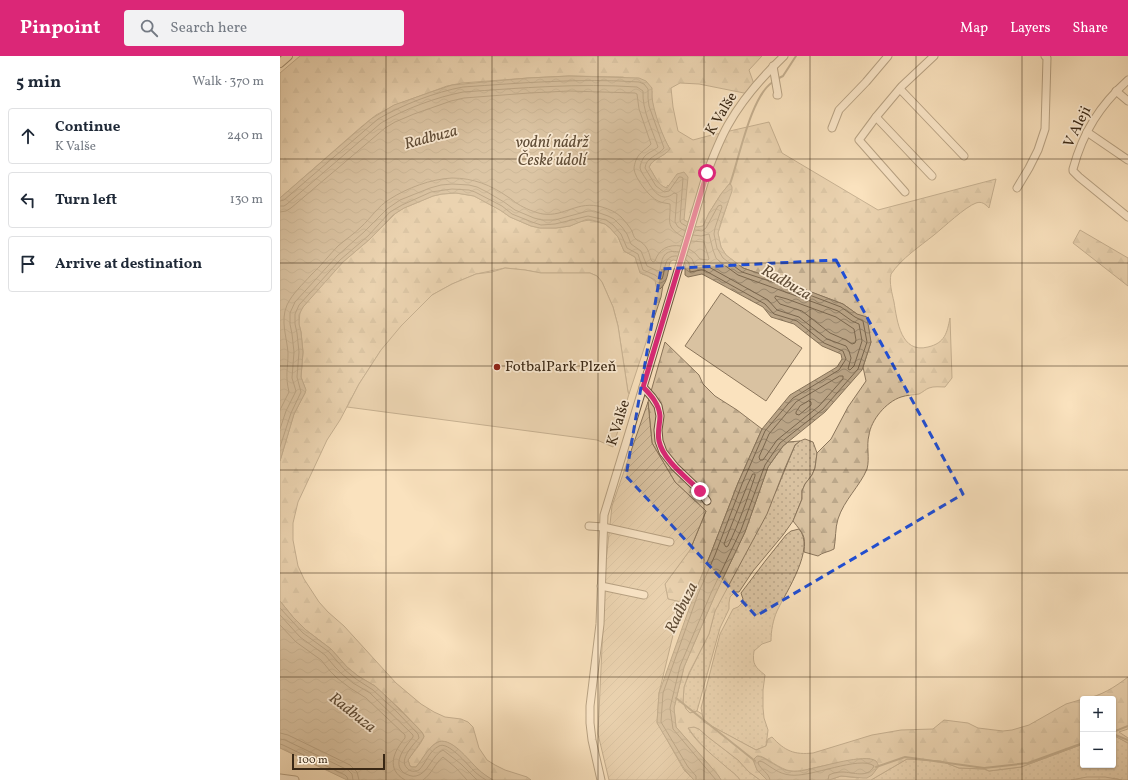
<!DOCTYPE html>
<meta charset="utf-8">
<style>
:root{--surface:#fff;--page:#f2f2f3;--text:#1f2937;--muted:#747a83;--line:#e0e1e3;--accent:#db2777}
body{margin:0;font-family:Vollkorn,serif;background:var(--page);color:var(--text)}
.controls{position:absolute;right:12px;bottom:12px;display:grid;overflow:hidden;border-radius:4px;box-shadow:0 1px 3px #0004}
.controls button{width:36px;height:36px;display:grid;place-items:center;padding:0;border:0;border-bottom:1px solid var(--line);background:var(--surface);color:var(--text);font:20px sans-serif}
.scale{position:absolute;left:12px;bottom:10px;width:93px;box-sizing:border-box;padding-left:4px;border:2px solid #3a2815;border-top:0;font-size:11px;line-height:14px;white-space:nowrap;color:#3a2815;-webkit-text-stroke:3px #fcecd5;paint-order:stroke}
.stop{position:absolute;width:12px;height:12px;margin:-9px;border:3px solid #db2777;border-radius:50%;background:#fff}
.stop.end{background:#db2777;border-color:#fff;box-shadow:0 1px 4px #0008}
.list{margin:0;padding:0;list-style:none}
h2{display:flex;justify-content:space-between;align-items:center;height:52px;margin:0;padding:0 16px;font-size:17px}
h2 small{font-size:13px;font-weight:400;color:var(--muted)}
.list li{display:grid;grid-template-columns:26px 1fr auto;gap:12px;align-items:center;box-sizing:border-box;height:56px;margin:0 8px 8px;padding:0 8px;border:1px solid var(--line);border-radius:4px}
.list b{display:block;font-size:15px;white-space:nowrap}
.list p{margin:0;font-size:13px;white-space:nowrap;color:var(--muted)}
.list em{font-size:13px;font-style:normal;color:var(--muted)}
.icon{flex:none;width:22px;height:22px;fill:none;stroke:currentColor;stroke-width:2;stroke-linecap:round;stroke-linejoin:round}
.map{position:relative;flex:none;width:848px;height:724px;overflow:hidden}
header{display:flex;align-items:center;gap:24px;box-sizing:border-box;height:56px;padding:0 20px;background:var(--accent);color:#fff}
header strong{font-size:19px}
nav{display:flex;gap:22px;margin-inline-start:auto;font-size:14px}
.search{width:280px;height:36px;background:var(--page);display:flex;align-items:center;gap:10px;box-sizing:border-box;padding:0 14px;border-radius:4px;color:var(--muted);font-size:15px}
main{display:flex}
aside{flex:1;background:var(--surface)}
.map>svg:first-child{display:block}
.grass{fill:url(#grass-dots);stroke:#8a755b}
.forest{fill:url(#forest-firs);stroke:#8a755b}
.park{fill:#d9c2a1;stroke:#8a755b}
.garden{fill:url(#garden-furrows);stroke:#8a755b}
.water{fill:url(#water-waves);stroke:#867258}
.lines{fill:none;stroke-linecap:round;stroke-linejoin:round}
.shore{stroke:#7a664d;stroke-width:1}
.stream{stroke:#867258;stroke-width:2}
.minor-casing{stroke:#6a563f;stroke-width:9}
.major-casing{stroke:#3a2815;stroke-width:10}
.minor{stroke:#fcecd5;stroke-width:7}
.major{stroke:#fae2be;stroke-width:8}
.route{stroke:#db2777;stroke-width:5}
.marked{fill:none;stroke:#1d4ed8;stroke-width:3;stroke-dasharray:8 5;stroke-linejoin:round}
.grid{fill:none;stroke:#3a2815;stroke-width:1;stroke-opacity:0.55}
.poi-dot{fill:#8f2418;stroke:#fcecd5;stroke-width:1.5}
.labels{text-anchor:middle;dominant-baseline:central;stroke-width:3.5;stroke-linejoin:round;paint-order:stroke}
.street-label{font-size:15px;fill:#3a2815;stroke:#fcecd5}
.poi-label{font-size:15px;fill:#3a2815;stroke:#fcecd5;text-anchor:start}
.water-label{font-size:16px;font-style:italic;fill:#604d37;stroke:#fcecd5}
</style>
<header>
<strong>Pinpoint</strong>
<div class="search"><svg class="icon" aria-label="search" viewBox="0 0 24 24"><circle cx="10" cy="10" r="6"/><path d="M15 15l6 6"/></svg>Search here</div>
<nav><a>Map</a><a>Layers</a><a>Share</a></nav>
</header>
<main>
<aside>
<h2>5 min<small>Walk · 370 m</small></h2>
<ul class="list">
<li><svg class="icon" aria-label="ahead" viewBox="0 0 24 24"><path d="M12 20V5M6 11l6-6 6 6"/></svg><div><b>Continue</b><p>K Valše</p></div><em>240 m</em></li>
<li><svg class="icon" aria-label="left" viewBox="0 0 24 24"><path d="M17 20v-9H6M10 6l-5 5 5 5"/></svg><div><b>Turn left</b></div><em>130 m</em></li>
<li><svg class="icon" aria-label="arrive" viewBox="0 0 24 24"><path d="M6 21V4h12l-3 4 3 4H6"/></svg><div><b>Arrive at destination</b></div></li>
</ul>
</aside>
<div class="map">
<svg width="848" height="724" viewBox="0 0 848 724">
<defs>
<pattern id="grass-dots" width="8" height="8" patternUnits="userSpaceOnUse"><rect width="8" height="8" fill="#d9c2a1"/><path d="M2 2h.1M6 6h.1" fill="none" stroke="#bba78a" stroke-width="1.8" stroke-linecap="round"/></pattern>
<pattern id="forest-firs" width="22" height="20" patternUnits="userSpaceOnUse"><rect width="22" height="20" fill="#d9c2a1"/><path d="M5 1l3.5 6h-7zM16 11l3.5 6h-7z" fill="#bba78a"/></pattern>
<pattern id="garden-furrows" width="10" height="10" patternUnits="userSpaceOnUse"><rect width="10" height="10" fill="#d9c2a1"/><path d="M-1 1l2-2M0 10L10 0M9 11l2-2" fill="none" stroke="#bba78a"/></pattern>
<pattern id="water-waves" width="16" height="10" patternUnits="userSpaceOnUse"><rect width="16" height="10" fill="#b9a385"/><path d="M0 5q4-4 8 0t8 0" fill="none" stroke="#97856c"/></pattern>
</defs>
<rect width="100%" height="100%" fill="#fae2be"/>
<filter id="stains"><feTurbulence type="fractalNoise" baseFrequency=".005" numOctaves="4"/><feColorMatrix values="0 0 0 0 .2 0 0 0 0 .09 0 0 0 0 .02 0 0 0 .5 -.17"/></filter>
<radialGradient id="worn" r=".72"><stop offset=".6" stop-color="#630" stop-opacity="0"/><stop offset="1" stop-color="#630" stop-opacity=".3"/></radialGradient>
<g class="grass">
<path d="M 525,383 L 533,386 L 537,397 L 535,412 L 532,419 L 525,428 L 522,435 L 522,443 L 513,465 L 503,479 L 473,515 L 459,536 L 455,536 L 450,541 L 449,547 L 449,553 L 440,572 L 417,655 L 410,657 L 406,653 L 403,646 L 404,631 L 409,618 L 429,578 L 435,555 L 497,433 L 515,389 L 520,385 Z"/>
<path d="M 519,473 C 536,492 506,536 497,555 C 493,564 491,575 491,585 L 482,588 L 474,595 C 472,608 475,611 485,619 L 483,634 L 483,652 L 484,662 L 488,674 L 486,690 L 476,694 L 424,666 L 421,652 L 440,578 L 453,553 L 458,551 L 462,547 L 463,543 L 461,537 L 486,504 L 506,479 L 511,475 Z"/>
<path d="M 414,671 L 419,673 L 428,681 L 458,704 L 469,716 L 480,724 L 460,724 C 455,717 449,714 443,709 C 430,698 418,686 408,672 Z"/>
<path d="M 833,679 L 848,687 L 848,724 L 842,724 L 837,723 L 791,724 L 591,724 L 627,703 L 661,705 L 679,712 L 705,713 L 709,715 L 741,711 L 803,688 L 803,709 L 833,709 Z"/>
</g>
<g class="forest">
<path d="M 20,0 L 482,0 L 469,14 L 475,31 L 469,38 L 419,28 L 400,27 L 391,32 L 393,51 L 398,75 L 413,84 L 428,80 L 489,66 L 502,97 L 598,154 L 716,123 L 709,152 C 705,148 702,145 696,147 C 685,151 664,171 654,179 C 639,191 622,202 611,218 C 609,227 612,237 614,246 C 617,265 621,298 648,291 C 665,287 667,277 670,262 L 672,322 L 665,331 C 660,331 654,330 649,332 C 646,333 643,336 639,338 C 633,339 627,339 621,341 C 606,346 591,364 589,379 C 586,390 590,402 587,413 C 580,430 564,444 558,463 C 555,472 556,483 554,493 C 549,496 543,496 538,500 L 524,496 C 526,479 523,478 513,465 L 522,443 L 522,435 L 525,428 L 532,419 L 535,412 L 537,397 L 551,383 L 568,351 L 586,325 L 583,311 L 591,286 L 577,258 L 563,248 L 512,229 L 463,212 L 446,199 L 441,191 L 438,177 L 448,146 L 450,127 L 441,138 L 429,157 L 423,170 L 417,171 L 404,164 L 388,129 L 386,132 L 382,130 L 379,128 L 369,111 C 373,102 384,101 390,93 C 382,81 370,49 372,35 L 343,21 L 289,20 L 248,22 L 182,27 L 167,30 L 115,49 L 96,59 L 81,71 L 0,142 L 0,17 Z"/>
<path d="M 176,137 L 194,140 L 220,154 L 230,161 L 251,170 L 260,172 L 276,172 L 290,170 L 299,166 L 309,164 L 325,168 L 330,172 L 338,181 L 344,195 L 355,201 L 362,218 C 372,221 374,225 382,231 L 383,229 L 381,241 L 349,338 L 348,336 L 338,270 L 333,251 L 322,226 L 317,220 L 310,217 L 261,217 L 245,214 L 225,212 L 196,218 L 172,228 L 152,239 L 101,294 L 79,328 L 60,364 L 47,384 L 18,446 L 13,467 L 13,484 L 18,510 L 24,523 L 39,546 L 48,556 L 64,570 L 116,627 L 141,648 L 154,656 L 165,661 L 181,663 L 188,666 L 193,671 L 199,692 L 207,704 L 215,709 L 225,714 L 247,721 L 251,724 C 242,724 233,724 223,724 C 220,724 217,724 214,724 C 197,721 173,676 156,687 C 147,693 143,703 136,711 L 132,711 L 130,710 L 128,704 C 133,696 141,689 144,680 L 142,676 L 120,653 L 95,630 L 78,620 L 67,611 L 51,593 L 26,574 L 13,561 L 0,545 L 0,405 L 14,358 L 25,337 L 25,332 L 21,321 L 23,296 L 21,276 L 19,268 L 20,255 L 30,242 L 63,206 L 90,183 L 116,157 L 124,152 L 153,140 L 162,138 Z"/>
<path d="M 800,174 L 848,202 L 848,230 L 793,187 Z"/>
<path d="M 385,286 L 419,319 L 423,328 L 435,340 L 457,354 L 482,373 L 458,427 L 431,497 L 415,536 L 401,546 L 388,543 L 385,528 L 410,494 L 426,455 L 395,426 L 372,387 L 368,346 Z"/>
<path d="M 520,385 L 515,389 L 505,412 L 487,458 L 435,555 L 429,578 L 409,617 L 404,631 L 403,646 L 406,653 L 410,657 L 417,655 L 422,658 L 424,666 L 476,694 L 486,690 L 488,683 L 492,681 C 505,695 514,699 533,697 L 592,679 L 621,674 L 653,673 L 664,664 L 688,667 L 698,672 L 723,675 L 732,674 L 749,669 L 786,648 L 803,643 L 803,688 L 741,711 L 709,715 L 705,713 L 679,712 L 661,705 L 627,703 L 591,724 L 549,724 L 561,720 L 579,722 L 590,703 C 572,703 555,708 538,711 C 530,713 520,716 511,715 C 500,714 484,699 478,700 C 475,701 475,702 474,704 L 477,714 L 487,724 L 480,724 L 469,716 L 458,704 L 428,681 L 419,673 L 414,671 L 408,672 C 416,686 431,698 444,709 C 449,714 455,717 460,724 L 441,724 L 438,719 L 396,671 L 394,652 L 404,611 L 435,539 L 465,476 L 488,411 L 503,390 L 508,386 Z"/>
<path d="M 848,621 L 848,673 L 839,676 L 848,682 L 848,687 L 833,679 L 833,643 L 804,643 C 821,640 835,631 848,621 Z"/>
<path d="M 807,721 L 825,721 L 842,724 L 791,724 Z"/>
</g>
<g class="park">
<path d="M 225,212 L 245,214 L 261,217 L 310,217 L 317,220 L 322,226 L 333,251 L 338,270 L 348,336 L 349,338 L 333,391 L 317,384 L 67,351 L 79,328 L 101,294 L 121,270 L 152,239 L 172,228 L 196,218 L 212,216 Z"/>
<path d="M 441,237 L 522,292 L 486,345 L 405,290 Z"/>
</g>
<path class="garden" d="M 368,346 L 372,387 L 395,426 L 426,455 L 410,494 L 385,528 L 388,543 L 401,546 L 379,637 L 377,666 L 404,714 L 414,724 L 329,724 L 318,678 L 326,505 L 332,450 Z"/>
<g class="water">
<path d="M 289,20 L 359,22 L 366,25 L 372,32 C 372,35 372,38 372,41 C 373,54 383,82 390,93 C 384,101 373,102 369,111 C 374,118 378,130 387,132 L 397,118 L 404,116 L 408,121 L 404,164 L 417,171 L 423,170 L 429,157 L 441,138 L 450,127 L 452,131 L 452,135 L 441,166 L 438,177 L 441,191 L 446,199 L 463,212 L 513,229 L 563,248 L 577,258 L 587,261 L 591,286 L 582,314 L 545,356 L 503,390 L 488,411 L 465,476 L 435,539 L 404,611 L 394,652 L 396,671 L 438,719 L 441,724 L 414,724 L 405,714 L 377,667 L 379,637 L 415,536 L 431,497 L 458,427 L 482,373 L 510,339 L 557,311 L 562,303 L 561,298 L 542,290 L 514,268 L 491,261 L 483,251 L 422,218 L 408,221 L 405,219 L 405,208 L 399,205 L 393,204 L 390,206 C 388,215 388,226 380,233 C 375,232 376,228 375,224 L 368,220 L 360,217 L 355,201 L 344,195 L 338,181 L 330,172 L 325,168 L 319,166 L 312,164 L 305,164 L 290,170 L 276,172 L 260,172 L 251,170 L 230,161 L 220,154 L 194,140 L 176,137 L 162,138 L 153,140 L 124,152 L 113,159 L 90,183 L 63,206 L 23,251 L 19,259 L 19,268 L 21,276 L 23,296 L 21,321 L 26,334 L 25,337 L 14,358 L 0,405 L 0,142 L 91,63 L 114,49 L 154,35 L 172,29 L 248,22 Z"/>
<path d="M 0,545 L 13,561 L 26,574 L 51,593 L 67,611 L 78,620 L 95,630 L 110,644 L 138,672 L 143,678 L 144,681 L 128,704 L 130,710 L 132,711 L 136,711 C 143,703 147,693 156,687 C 170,678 189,705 198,713 C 202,717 208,721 213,724 L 67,724 L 0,692 Z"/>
<path d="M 477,700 C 485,701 491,707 499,711 C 508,717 519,716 529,713 C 542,711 585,697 596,705 C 597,706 598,709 599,710 L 592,719 L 587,722 L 583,722 L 561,720 L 549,724 L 487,724 L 477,714 L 473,704 Z"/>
</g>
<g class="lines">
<g class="shore">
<path d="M 0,145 L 4,144 L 98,63 C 122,49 155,36 183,31 C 241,27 300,22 359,26 L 364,28 L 368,33 L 368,42 L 369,50 L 384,92 C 378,100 366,101 365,112 L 376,130 L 384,136 L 389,135 L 399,121 L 401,121 L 403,122 L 400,164 L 401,167 L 406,170"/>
<path d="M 0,150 L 4,150 L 7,148 L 101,67 C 124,53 157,41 183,36 C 241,32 299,27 357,31 L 363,35 C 362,54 372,73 378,91 L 377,92 C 373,95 367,97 364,101 C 362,104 360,109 360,112 C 361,116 364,120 366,123 C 373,134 381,148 394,137 L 397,138 L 395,166 L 398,171 L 405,175"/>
<path d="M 0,156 L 6,155 L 11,152 L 105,72 L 115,66 L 134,58 L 171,45 L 184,42 L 249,37 L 289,35 L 355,37 L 357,38 L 359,53 L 371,88 C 366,94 360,95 356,104 C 355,107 354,110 354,113 C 355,122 369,141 378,145 C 382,147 386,147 390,148 C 391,165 384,170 403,181"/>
<path d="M 415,174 L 422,175 L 426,172 L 438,150 L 441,149 L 442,151 L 435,172 L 434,178 L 437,192 L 443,202 L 462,216 L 511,232 L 561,251 L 575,261 L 583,265 L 587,286 L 578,313 L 543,353 L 500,387 L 485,409 L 461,474 L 431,537 L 400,610 L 390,652 L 393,673 L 436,724"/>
<path d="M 409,193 L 415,197 L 420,203 L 428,204 L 429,203 L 424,186 L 411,185"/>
<path d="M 407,199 L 412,203 L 415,210 L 422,209 L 427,210 L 488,244 L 497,254 L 519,261 L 547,283 L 566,290 L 569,295 L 571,302 L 568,313 L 570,314 L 574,310 L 582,285 L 579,268 L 572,265 L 558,255 L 458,219 L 440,206 L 436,202 L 433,194 L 429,178 L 421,180 L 413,179"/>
<path d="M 406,204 L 409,207 L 410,216 L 421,214 L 424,214 L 485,248 L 494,258 L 517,265 L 544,287 L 563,295 L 566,303 L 559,314 L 513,342 L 485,375 L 462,428 L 435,499 L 418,538 L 383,637 L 381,666 L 408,711 L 416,720 L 416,724"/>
<path d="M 496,240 L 507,243 L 556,261 L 574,273 L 576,284 L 575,287 L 572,288 L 566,284 L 550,277 L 522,255 L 500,248 L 495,242 Z"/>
<path d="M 560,320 L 563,320 L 563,323 L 539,350 L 497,384 L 483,404 L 480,404 L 479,401 L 489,378 L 516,346 Z"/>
<path d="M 529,345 L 531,346 L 531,349 L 519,359 L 516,358 L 516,356 L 520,350 Z"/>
<path d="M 0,354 L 9,336 C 5,320 8,312 8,297 C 7,281 0,265 7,249 C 12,238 23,228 31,219 C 41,210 49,199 58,190 C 66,183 74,178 81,171 C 91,162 98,150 110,143 C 127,132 151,123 172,122 C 193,122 211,129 228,141 C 232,143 234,146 238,148 C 244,152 256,157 263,158 C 285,161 297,144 322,151 C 329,153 336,156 341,161 C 345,165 349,170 352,175 C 353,178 354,182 356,183 C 357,185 360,185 361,186 C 368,191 369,197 371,204 L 373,206 L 375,205 C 379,193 388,188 401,190"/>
<path d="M 0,373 L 6,355 L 16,335 L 12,322 L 14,296 L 12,278 L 10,268 L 10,257 L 15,246 L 57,200 L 84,176 L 107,153 L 120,144 L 150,132 L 161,129 L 172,128 L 189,129 L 197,131 L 207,136 L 224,146 L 235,154 L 254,162 L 262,164 L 275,164 L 308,155 L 314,155 L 328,160 L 334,163 L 342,171 L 347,178 L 351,188 L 361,195 L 367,210 L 378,215 L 380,214 C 382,201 384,193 399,196"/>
<path d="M 0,391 L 11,357 L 21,336 L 17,321 L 19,296 L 17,277 L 15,268 L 15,258 L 19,249 L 60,204 L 88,180 L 110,156 L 122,149 L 151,136 L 172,133 L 189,134 L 195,136 L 222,150 L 232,158 L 252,166 L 261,169 L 275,168 L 308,160 L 326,164 L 333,169 L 341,178 L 347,192 L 358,198 L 363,214 L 375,219 L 380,223 L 382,223 C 386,213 383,199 397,200"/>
<path d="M 473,418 L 475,418 L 475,420 C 467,444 459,467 448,490 L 446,491 L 444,488 L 467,430 Z"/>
<path d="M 0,552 L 23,577 L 49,596 L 65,614 L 76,623 L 93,634 L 117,656 L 138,678 L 139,682 C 134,688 118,704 127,712 C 130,716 135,716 139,714 C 146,707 149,695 159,690 C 168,685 187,708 193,714 C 197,718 201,721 206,724"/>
<path d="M 0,559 L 20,581 L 45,599 L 55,611 L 62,618 L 73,627 L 90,637 L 133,679 L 133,681 C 126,690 111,707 124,717 C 128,719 132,721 136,720 C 148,718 152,699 163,694 L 181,708 L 197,724"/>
<path d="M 0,569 L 16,586 L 41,604 L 50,615 L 57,622 L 70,632 L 86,642 L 125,679 L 125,682 C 114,695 105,713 125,724"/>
<path d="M 0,677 L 8,679 L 70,709 L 77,716 L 79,724"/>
<path d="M 0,683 L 5,684 L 68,714 L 72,718 L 73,724"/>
<path d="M 0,688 L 3,689 L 65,719 L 67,721 L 68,724"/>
<path d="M 143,724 C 152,718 155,707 163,701 L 176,712 L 187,724"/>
<path d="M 490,724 C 489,717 481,714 478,707 L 479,705 L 483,706 C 491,711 499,718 510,719 C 530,722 580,699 594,710 C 588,723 573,716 562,716 C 557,716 553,717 549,719 L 548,724"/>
</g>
<g class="stream">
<path d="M 497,23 L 503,20 L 516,0"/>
<path d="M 450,128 C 459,103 471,39 493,26"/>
<path d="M 396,642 L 475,705"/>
<path d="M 833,676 L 848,670"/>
<path d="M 833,678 L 848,684"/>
<path d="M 596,711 L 625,701 L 704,712 L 748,707 L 803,687"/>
</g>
<defs>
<g id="minor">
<path d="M 493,10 L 498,39 L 497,39"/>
<path d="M 848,24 C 820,49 803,76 793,113 L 793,115 L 799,121 L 848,161"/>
<path d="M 620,33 L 684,100"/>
<path d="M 836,35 L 848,45"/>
<path d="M 596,61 L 652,120"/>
<path d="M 552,72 L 559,54 L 586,26 L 608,0"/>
<path d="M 807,76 L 848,104"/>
<path d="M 737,132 L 749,112 L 758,94 L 765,73 L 767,2 L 765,0"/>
<path d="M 625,136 L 579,84 L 596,61 L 622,30 L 654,0"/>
<path d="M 363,331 L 372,341 L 378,350 L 380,360 L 378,374 L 379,385 L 383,396 L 395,411 L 420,435 L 427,445"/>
<path d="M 309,470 L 323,471 L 390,486"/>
<path d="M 321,530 L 364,539"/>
<path d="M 0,722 L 15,724"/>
<path d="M 321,724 L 312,684 L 310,667 L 310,650 L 320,568 L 324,459 L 367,318 L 427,117 C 433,101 439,85 448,69 C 462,44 483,20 504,0"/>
</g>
<path id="major" d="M 0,7 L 8,0"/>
</defs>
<use href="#minor" class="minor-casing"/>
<use href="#major" class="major-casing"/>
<use href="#minor" class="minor"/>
<use href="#major" class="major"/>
</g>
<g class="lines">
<path class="route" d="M 420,435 C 406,421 383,404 379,385 C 377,376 380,368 380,360 C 379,348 371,339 363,331 L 427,117"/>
</g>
<path d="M0 0H848V724H0ZM 556,204 L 683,438 L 476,560 L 346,420 L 381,213 Z" fill="#fae2be" fill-opacity=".55" fill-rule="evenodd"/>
<path class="marked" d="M 556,204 L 683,438 L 476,560 L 346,420 L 381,213 Z"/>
<path class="grid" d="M 106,0 L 106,724M 212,0 L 212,724M 318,0 L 318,724M 424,0 L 424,724M 530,0 L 530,724M 636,0 L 636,724M 742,0 L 742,724M 0,103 L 848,103M 0,207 L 848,207M 0,310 L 848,310M 0,414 L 848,414M 0,517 L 848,517M 0,621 L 848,621"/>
<circle class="poi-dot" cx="217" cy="311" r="4"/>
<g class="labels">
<g class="street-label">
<text transform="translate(442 58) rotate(-59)">K Valše</text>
<text transform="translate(798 71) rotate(-64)">V Aleji</text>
<text transform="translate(339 367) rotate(-73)">K Valše</text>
</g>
<g class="poi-label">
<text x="225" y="311">FotbalPark Plzeň</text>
</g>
<g class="water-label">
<text transform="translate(151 82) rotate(-15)">Radbuza</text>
<text x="272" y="87">vodní nádrž<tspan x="272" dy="18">České údolí</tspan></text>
<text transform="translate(506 227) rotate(30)">Radbuza</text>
<text transform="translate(402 552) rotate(-64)">Radbuza</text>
<text transform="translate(72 657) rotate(38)">Radbuza</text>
</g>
</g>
<rect width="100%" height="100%" filter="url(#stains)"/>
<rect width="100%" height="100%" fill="url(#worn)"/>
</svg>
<div class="controls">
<button>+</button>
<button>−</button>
</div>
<div class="scale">100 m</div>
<div class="stop" style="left:427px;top:117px"></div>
<div class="stop end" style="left:420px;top:435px"></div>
</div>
</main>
